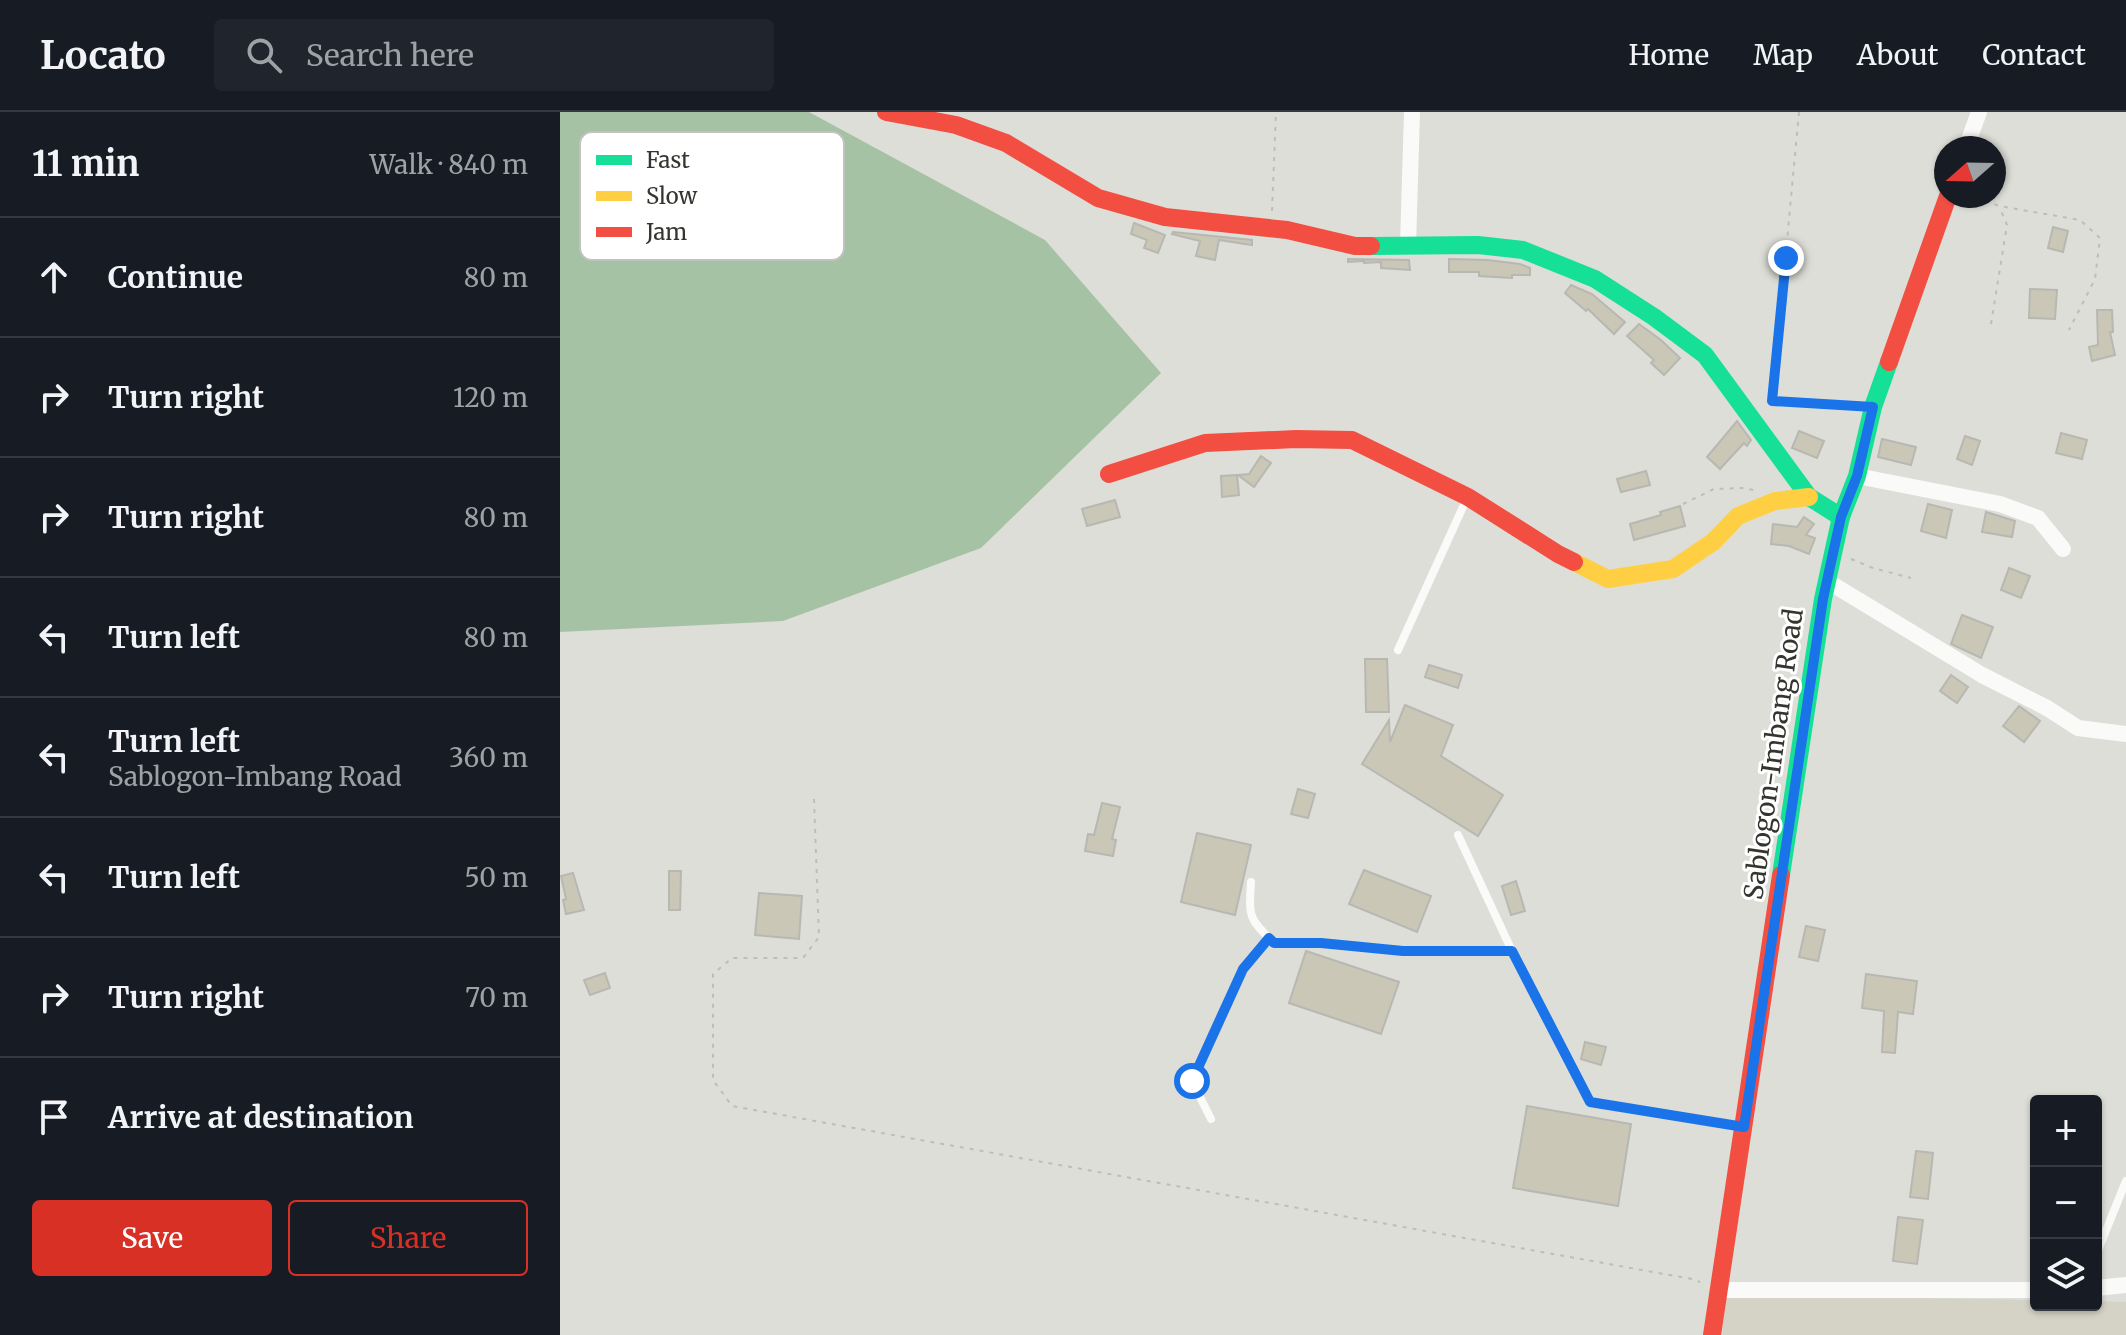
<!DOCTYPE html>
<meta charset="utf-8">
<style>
:root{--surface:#171b24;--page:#20242c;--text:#f1f3f6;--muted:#9ea1a6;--line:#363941;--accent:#d93025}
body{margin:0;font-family:Merriweather,serif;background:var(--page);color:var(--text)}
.controls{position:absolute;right:24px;bottom:24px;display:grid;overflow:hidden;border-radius:8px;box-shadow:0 2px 6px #0004}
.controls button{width:72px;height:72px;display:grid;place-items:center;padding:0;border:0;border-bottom:2px solid var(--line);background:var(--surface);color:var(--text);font:40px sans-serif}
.compass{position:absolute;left:1374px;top:24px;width:72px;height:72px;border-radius:50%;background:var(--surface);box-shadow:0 2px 6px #0004;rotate:250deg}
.stop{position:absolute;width:24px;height:24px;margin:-18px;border:6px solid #1a73e8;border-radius:50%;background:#fff}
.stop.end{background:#1a73e8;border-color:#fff;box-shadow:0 2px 8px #0008}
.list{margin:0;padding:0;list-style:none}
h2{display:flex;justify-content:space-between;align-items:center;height:104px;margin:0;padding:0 32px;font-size:34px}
h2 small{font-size:26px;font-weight:400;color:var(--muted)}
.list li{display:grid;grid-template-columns:52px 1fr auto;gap:24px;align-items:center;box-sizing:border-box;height:120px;padding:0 32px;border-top:2px solid var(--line)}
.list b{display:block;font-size:30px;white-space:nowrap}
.list p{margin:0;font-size:26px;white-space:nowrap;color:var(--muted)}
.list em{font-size:26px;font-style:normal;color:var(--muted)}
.actions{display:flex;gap:16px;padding:24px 32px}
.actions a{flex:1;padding:18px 0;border:2px solid var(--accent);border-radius:8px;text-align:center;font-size:28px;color:var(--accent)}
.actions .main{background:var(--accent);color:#fff}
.icon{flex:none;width:44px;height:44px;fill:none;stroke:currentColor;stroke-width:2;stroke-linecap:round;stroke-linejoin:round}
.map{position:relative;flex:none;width:1566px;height:1223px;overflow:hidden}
header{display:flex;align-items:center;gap:48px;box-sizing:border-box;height:112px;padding:0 40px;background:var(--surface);border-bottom:2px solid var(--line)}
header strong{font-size:38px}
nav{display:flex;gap:44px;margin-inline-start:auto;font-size:28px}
.search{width:560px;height:72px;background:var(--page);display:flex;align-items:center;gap:20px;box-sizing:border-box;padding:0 28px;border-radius:8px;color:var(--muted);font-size:30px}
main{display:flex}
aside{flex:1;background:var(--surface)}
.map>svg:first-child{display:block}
.built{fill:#d5d3c6}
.forest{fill:#a6c2a4}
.building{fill:#cac7b7;stroke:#b8b8b3;stroke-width:2}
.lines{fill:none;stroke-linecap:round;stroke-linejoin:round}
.path{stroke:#bebdbb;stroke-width:2;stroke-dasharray:4 6;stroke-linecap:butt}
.lane{stroke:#fafaf9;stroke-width:8}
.street{stroke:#fafaf9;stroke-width:16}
.fast{stroke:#16e098;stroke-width:18}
.slow{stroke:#ffcf43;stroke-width:18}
.jam{stroke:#f24e42;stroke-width:18}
.route{stroke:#1a73e8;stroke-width:10}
.labels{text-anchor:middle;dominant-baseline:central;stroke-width:6;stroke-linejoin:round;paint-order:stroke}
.street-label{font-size:26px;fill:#35342f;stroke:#fff}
.key{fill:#fff;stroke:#c2c2c1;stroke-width:2}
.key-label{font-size:22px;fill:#35342f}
</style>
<header>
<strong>Locato</strong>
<div class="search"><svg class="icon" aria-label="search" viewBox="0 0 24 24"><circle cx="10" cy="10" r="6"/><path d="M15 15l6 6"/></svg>Search here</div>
<nav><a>Home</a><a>Map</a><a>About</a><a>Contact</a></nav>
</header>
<main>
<aside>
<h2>11 min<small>Walk · 840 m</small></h2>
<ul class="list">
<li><svg class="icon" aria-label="ahead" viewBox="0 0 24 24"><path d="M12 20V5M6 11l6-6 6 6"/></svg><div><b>Continue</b></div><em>80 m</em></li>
<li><svg class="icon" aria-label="right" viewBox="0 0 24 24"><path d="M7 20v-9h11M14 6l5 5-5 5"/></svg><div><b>Turn right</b></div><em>120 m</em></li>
<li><svg class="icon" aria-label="right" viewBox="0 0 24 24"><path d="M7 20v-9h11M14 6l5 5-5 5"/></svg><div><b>Turn right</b></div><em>80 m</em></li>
<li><svg class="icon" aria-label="left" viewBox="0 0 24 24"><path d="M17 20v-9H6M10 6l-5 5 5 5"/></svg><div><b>Turn left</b></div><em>80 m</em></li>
<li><svg class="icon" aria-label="left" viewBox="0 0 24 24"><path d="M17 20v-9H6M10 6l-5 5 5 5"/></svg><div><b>Turn left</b><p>Sablogon-Imbang Road</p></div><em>360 m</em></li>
<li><svg class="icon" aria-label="left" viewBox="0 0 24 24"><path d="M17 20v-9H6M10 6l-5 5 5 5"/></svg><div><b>Turn left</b></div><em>50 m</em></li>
<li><svg class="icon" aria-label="right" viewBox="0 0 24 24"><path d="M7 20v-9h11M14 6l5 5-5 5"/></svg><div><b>Turn right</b></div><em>70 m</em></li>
<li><svg class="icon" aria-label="arrive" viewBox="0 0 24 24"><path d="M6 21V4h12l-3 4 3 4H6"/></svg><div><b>Arrive at destination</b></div></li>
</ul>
<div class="actions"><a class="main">Save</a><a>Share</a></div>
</aside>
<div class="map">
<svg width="1566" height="1223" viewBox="0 0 1566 1223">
<rect width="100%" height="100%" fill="#deded8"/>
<path class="built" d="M 1166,1183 L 1476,1188 L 1476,1193 L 1536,1193 L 1536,1189 L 1566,1190 L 1566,1223 L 1162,1223 Z"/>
<path class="forest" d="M 0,0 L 249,0 L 485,128 L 601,261 L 421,436 L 223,509 L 0,520 Z"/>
<g class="building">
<path d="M 574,111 L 605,123 L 598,141 L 584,136 L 587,128 L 571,122 Z"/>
<path d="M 1493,115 L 1508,119 L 1503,140 L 1488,136 Z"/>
<path d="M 613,120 L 692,128 L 692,133 L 659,128 L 655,148 L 636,144 L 640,129 L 612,122 Z"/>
<path d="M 788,147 L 849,148 L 850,158 L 821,156 L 821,150 L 804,151 L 804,149 L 788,150 Z"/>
<path d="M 889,147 L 928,148 L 960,152 L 970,156 L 970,163 L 952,163 L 952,166 L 919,164 L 919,160 L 889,160 Z"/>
<path d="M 1011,173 L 1032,182 L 1065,210 L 1054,222 L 1028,197 L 1026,199 L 1005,181 Z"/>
<path d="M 1470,177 L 1497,178 L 1495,207 L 1469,206 Z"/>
<path d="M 1537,198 L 1552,198 L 1553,220 L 1550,220 L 1555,243 L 1532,249 L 1529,235 L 1538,233 Z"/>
<path d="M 1079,212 L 1101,228 L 1120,246 L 1104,263 L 1091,251 L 1094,248 L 1067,224 Z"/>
<path d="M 1177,309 L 1191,328 L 1187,334 L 1184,331 L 1160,357 L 1147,345 Z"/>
<path d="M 1239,319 L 1264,329 L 1257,346 L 1232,336 Z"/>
<path d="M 1501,321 L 1527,328 L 1522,347 L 1496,341 Z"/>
<path d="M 1405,324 L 1420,329 L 1412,353 L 1397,347 Z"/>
<path d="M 1322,327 L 1356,335 L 1351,353 L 1318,345 Z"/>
<path d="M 701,344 L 711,351 L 694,375 L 678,363 L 689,362 Z"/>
<path d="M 1086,359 L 1090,373 L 1061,380 L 1057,367 Z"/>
<path d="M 677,363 L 679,383 L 662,385 L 661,364 Z"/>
<path d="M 555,388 L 560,405 L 527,414 L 522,397 Z"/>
<path d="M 1368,392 L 1392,398 L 1386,426 L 1361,419 Z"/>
<path d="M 1120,394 L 1125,414 L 1074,428 L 1070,412 L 1101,403 L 1100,400 Z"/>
<path d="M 1426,400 L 1455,409 L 1452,425 L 1422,420 Z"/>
<path d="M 1244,405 L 1254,412 L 1246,423 L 1255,426 L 1249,442 L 1229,434 L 1211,432 L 1213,412 L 1237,415 Z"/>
<path d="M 1449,456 L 1470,464 L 1461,486 L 1441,478 Z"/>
<path d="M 1402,503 L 1433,515 L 1421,546 L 1391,532 Z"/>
<path d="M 805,547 L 827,547 L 829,600 L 806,600 Z"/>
<path d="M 869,553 L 902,563 L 898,576 L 865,565 Z"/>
<path d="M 1391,563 L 1408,575 L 1397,591 L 1380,579 Z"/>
<path d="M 845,593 L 893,613 L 881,644 L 943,683 L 918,724 L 802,652 L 829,608 L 830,630 Z"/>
<path d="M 1459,594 L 1480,609 L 1464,630 L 1443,614 Z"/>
<path d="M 738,677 L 755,682 L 748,706 L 731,702 Z"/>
<path d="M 542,691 L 560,695 L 552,727 L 556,728 L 553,744 L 525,739 L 528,722 L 534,723 Z"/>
<path d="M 637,721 L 691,733 L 675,803 L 621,790 Z"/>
<path d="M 804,758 L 871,784 L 857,820 L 789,792 Z"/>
<path d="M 109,759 L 121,759 L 120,798 L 109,798 Z"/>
<path d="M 13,761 L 24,798 L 6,802 L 3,788 L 6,787 L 1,764 Z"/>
<path d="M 956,769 L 965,799 L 951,803 L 942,774 Z"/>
<path d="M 199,781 L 242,784 L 239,827 L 195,823 Z"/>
<path d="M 1246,814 L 1265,818 L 1258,849 L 1239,845 Z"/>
<path d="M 746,839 L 839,870 L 821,922 L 729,891 Z"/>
<path d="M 45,861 L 50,876 L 30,883 L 24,868 Z"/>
<path d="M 1306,862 L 1357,869 L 1353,902 L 1338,900 L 1335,941 L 1322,940 L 1324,899 L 1302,896 Z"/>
<path d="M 1025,930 L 1046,935 L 1041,953 L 1021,947 Z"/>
<path d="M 967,994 L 1071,1012 L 1058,1094 L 953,1076 Z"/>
<path d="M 1356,1039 L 1373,1041 L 1368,1087 L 1350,1085 Z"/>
<path d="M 1338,1105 L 1363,1108 L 1357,1152 L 1333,1149 Z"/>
</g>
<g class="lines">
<g class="path">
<path d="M 1239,0 L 1212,289 L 1296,294"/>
<path d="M 1416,84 L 1439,94 L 1520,108 L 1540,126 L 1535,167 L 1509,218"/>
<path d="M 712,99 L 716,0"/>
<path d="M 1431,212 L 1447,113 L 1440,96"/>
<path d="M 1123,392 L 1154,377 L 1182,376 L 1194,378"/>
<path d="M 1291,447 L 1313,456 L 1351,466"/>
<path d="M 254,687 L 259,825 L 243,846 L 172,846 L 153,862 L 153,968 L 172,994 L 1132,1167 L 1140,1170"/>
</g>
<g class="lane">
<path d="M 838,538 L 907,386"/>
<path d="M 898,723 L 952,839"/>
<path d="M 691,770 C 689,805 688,806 714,831 L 761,831 L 843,839 L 952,839 L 1030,990 L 1183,1015"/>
<path d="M 651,1007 L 632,969 L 683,857 L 709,826"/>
<path d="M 1536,1143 L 1566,1069"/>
</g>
<g class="street">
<path d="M 1406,36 L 1419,0"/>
<path d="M 848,133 L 852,0"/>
<path d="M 1297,364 L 1440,392 L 1478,406 L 1503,437"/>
<path d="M 1267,469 L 1422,563 L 1487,596 L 1518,616 L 1566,622"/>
<path d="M 1536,1176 L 1566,1173"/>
<path d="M 1159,1178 L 1476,1178"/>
</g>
<g class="fast">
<path d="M 811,134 L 918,133 L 963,138 L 1035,167 L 1094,205 L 1145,243 L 1249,385 L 1281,405"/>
<path d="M 1221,763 L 1263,487 L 1281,405 L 1297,364 L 1313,295 L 1329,250"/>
</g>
<path class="slow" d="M 1014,450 L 1048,467 L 1113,457 L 1153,430 L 1178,404 L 1215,389 L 1249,385"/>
<g class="jam">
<path d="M 326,0 L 396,13 L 446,31 L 538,86 L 605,105 L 727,118 L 795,134 L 811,134"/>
<path d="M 1329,250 L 1388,84"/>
<path d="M 549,362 L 645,331 L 736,327 L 792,328 L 908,385 L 998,442 L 1014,450"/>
<path d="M 1152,1223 L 1221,763"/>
</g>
</g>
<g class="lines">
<path class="route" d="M 632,969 L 683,857 L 709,826 L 714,831 L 761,831 L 843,839 L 952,839 L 1030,990 L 1184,1015 L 1263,487 L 1281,405 L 1297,364 L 1313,295 L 1212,289 L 1226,146"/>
</g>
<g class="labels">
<g class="street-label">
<text transform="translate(1213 642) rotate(-82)">Sablogon-Imbang Road</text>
</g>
</g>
<rect x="20" y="20" width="264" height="128" rx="12" class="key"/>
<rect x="36" y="43" width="36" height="10" fill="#16e098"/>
<rect x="36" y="79" width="36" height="10" fill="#ffcf43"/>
<rect x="36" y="115" width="36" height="10" fill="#f24e42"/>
<g class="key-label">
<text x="86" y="56">Fast</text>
<text x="86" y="92">Slow</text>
<text x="86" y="128">Jam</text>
</g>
</svg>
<div class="controls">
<button>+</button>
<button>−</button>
<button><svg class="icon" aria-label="layers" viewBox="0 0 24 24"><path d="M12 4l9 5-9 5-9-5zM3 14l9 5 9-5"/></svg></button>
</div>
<svg class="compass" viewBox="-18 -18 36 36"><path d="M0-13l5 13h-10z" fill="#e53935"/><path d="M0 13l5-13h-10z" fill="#9ea1a6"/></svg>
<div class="stop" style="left:632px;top:969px"></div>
<div class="stop end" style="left:1226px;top:146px"></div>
</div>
</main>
